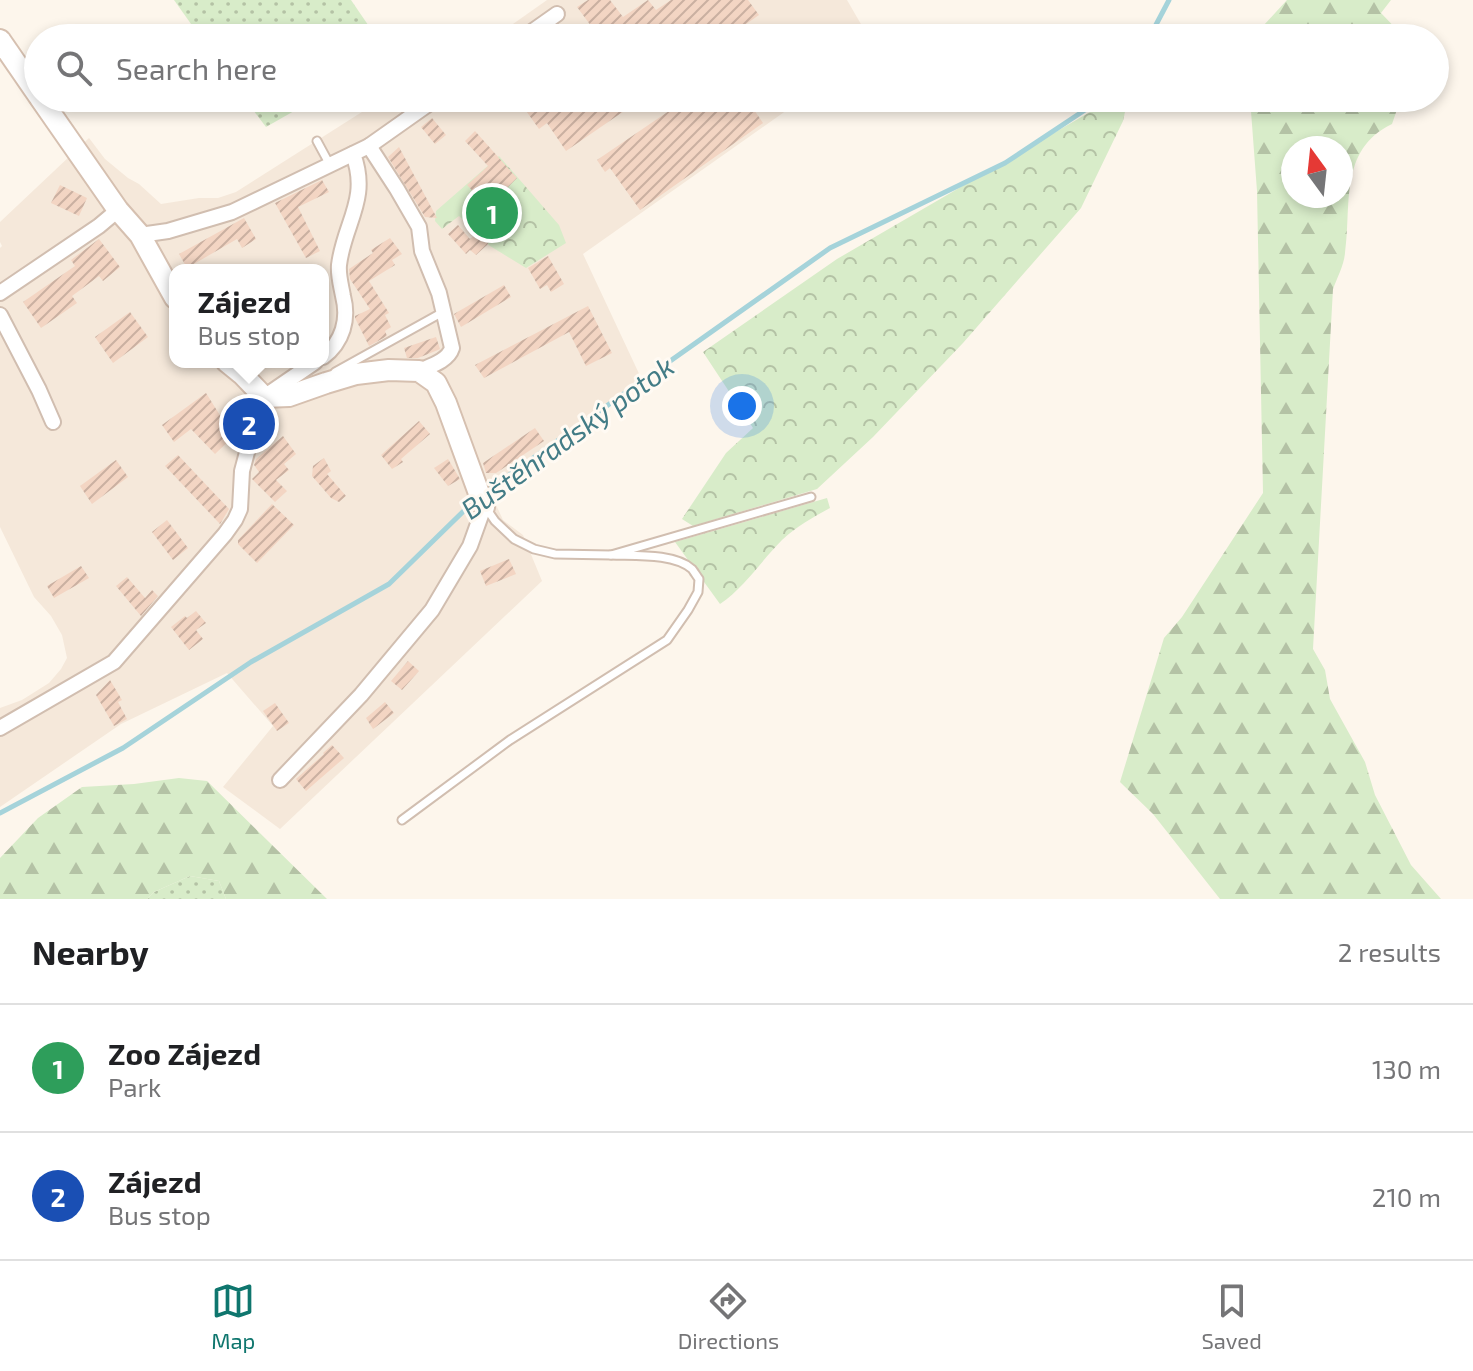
<!DOCTYPE html>
<meta charset="utf-8">
<style>
:root{--surface:#fff;--page:#f2f2f2;--text:#202124;--muted:#757577;--line:#e0e0e0;--accent:#0f766e}
body{margin:0;font-family:"Exo 2",sans-serif;background:var(--page);color:var(--text)}
.compass{position:absolute;left:1281px;top:136px;width:72px;height:72px;border-radius:50%;background:var(--surface);box-shadow:0 4px 12px #0003;rotate:345deg}
.you{position:absolute;left:742px;top:406px;width:28px;height:28px;margin:-20px;border:6px solid #fff;border-radius:50%;background:#1a73e8;box-shadow:0 0 0 12px #1a73e833}
.badge{display:grid;place-items:center;width:52px;height:52px;border-radius:50%;background:var(--accent);color:#fff;font-size:26px;font-weight:700}
.pin{position:absolute;translate:-50% -50%;border:4px solid #fff;box-shadow:0 2px 8px #0006}
.popup{position:absolute;left:169px;top:264px;width:160px;height:104px;box-sizing:border-box;display:grid;place-content:center;border-radius:16px;background:var(--surface);filter:drop-shadow(0 2px 6px #0005);font-size:26px;white-space:nowrap;color:var(--muted)}
.popup b{font-size:30px;color:var(--text)}
.popup::after{content:'';position:absolute;left:50%;top:100%;margin-left:-16px;border:16px solid transparent;border-top-color:var(--surface)}
.list{margin:0;padding:0;list-style:none}
h2{display:flex;justify-content:space-between;align-items:center;height:104px;margin:0;padding:0 32px;font-size:34px}
h2 small{font-size:26px;font-weight:400;color:var(--muted)}
.list li{display:grid;grid-template-columns:52px 1fr auto;gap:24px;align-items:center;box-sizing:border-box;height:128px;padding:0 32px;border-top:2px solid var(--line)}
.list b{display:block;font-size:30px;white-space:nowrap}
.list p{margin:0;font-size:26px;white-space:nowrap;color:var(--muted)}
.list em{font-size:26px;font-style:normal;color:var(--muted)}
.icon{flex:none;width:44px;height:44px;fill:none;stroke:currentColor;stroke-width:2;stroke-linecap:round;stroke-linejoin:round}
.map{position:relative;flex:none;width:1473px;height:899px;overflow:hidden}
.search{position:absolute;background:var(--surface);box-shadow:0 4px 12px #0003;left:24px;right:24px;top:24px;height:88px;display:flex;align-items:center;gap:20px;box-sizing:border-box;padding:0 28px;border-radius:44px;color:var(--muted);font-size:30px}
.sheet{height:360px;background:var(--surface)}
nav{display:flex;justify-content:space-around;align-items:center;box-sizing:border-box;height:112px;border-top:2px solid var(--line);background:var(--surface);font-size:22px;color:var(--muted)}
nav a{display:grid;justify-items:center;gap:4px}
nav .on{color:var(--accent)}
.map>svg:first-child{display:block}
.residential{fill:#f5e8da;fill-rule:evenodd}
.grass{fill:url(#grass-dots)}
.forest{fill:url(#forest-firs);fill-rule:evenodd}
.park{fill:url(#park-crowns)}
.lines{fill:none;stroke-linecap:round;stroke-linejoin:round}
.stream{stroke:#a5d3da;stroke-width:5}
.building{fill:url(#building-hatch)}
.lane-casing{stroke:#d1beb0;stroke-width:11}
.street-casing{stroke:#d1beb0;stroke-width:18}
.secondary-casing{stroke:#d6c0b0;stroke-width:24}
.lane{stroke:#fff;stroke-width:7}
.street{stroke:#fff;stroke-width:14}
.secondary{stroke:#fff;stroke-width:20}
.labels{text-anchor:middle;dominant-baseline:central;stroke-width:6;stroke-linejoin:round;paint-order:stroke}
.water-label{font-size:28px;font-style:italic;fill:#437c86;stroke:#fffaf3}
</style>
<div class="map">
<svg width="1473" height="899" viewBox="0 0 1473 899">
<defs>
<pattern id="grass-dots" width="8" height="8" patternUnits="userSpaceOnUse" patternTransform="scale(2)"><rect width="8" height="8" fill="#d8ecc9"/><path d="M2 2h.1M6 6h.1" fill="none" stroke="#b4c2a5" stroke-width="1.8" stroke-linecap="round"/></pattern>
<pattern id="forest-firs" width="22" height="20" patternUnits="userSpaceOnUse" patternTransform="scale(2)"><rect width="22" height="20" fill="#d8ecc9"/><path d="M5 1l3.5 6h-7zM16 11l3.5 6h-7z" fill="#b4c2a5"/></pattern>
<pattern id="park-crowns" width="20" height="18" patternUnits="userSpaceOnUse" patternTransform="scale(2)"><rect width="20" height="18" fill="#d8ecc9"/><path d="M2 6a3 3 0 1 1 6 0M12 15a3 3 0 1 1 6 0" fill="none" stroke="#b4c2a5"/></pattern>
<pattern id="building-hatch" width="6" height="6" patternUnits="userSpaceOnUse" patternTransform="scale(2)"><rect width="6" height="6" fill="#f3d5c3"/><path d="M-1 1l2-2M0 6l6-6M5 7l2-2" fill="none" stroke="#cab0a1"/></pattern>
</defs>
<rect width="100%" height="100%" fill="#fdf6ec"/>
<g class="residential">
<path d="M 547,0 L 847,0 L 869,38 L 493,38 Z"/>
<path d="M 384,98 L 804,98 L 583,254 L 642,380 L 500,481 L 503,489 L 492,496 L 503,520 L 523,535 L 542,581 L 280,829 L 223,787 L 273,726 L 227,673 L 121,724 L 0,807 L 0,708 L 22,700 L 49,683 L 61,669 L 67,658 L 62,635 L 51,616 L 34,597 L 0,527 L 0,248 L 2,246 L 0,242 L 0,222 L 89,138 L 105,159 L 128,178 L 139,184 L 161,204 L 199,198 L 218,198 L 236,192 ZM 175,270 L 323,270 L 323,362 L 175,362 Z"/>
</g>
<g class="grass">
<path d="M 174,0 L 351,0 L 377,38 L 201,38 Z"/>
<path d="M 244,98 L 317,98 L 266,127 Z"/>
<path d="M 190,876 L 219,881 L 226,899 L 147,899 L 154,892 Z"/>
</g>
<g class="forest">
<path d="M 1287,0 L 1391,0 L 1381,13 L 1405,38 L 1252,38 Z"/>
<path d="M 1250,98 L 1401,98 L 1392,124 C 1338,150 1352,206 1345,253 C 1344,265 1337,278 1333,289 L 1313,649 L 1325,670 L 1330,699 L 1365,762 L 1375,795 L 1411,865 L 1441,899 L 1220,899 L 1153,814 L 1120,782 L 1164,638 L 1182,617 L 1263,493 L 1257,191 ZM 1341,148 L 1341,196 L 1293,196 L 1293,148 Z"/>
<path d="M 179,778 L 207,781 L 327,899 L 226,899 L 219,881 L 190,876 L 154,892 L 147,899 L 0,899 L 0,858 L 38,818 L 82,787 L 134,784 Z"/>
</g>
<g class="park">
<path d="M 1114,98 L 1128,98 L 1123,121 L 1081,208 L 963,343 L 873,437 L 817,489 L 693,526 L 682,519 L 726,453 L 753,428 L 703,352 L 837,259 Z"/>
<path d="M 499,156 L 559,225 L 566,243 L 526,268 L 490,246 L 459,216 L 442,229 L 435,221 L 436,211 Z"/>
<path d="M 827,498 L 830,508 C 813,517 796,527 782,540 C 761,561 745,587 720,604 L 675,542 Z"/>
</g>
<g class="lines">
<g class="stream">
<path d="M 1149,38 L 1169,0"/>
<path d="M 485,492 L 830,248 L 1005,163 L 1103,98"/>
<path d="M 0,813 L 123,748 L 251,662 L 389,584 L 477,498"/>
</g>
</g>
<g class="building">
<path d="M 588,0 L 610,0 L 623,17 L 648,0 L 656,10 L 671,0 L 748,0 L 759,15 L 726,38 L 722,38 L 717,30 L 706,38 L 600,38 L 577,7 Z"/>
<path d="M 538,98 L 643,98 L 566,151 L 547,123 L 539,129 L 524,108 Z"/>
<path d="M 688,98 L 746,98 L 763,123 L 640,210 L 610,168 L 605,172 L 597,160 Z"/>
<path d="M 432,118 L 446,135 L 435,144 L 421,127 Z"/>
<path d="M 475,131 L 517,178 L 488,207 L 467,185 L 488,166 L 465,141 Z"/>
<path d="M 399,147 L 437,218 L 425,217 L 388,157 Z"/>
<path d="M 322,180 L 329,192 L 298,207 L 320,251 L 306,258 L 275,203 Z"/>
<path d="M 60,185 L 87,198 L 79,216 L 51,203 Z"/>
<path d="M 244,218 L 256,239 L 242,248 L 237,239 L 187,268 L 179,254 Z"/>
<path d="M 458,225 L 470,239 L 485,229 L 492,237 L 487,245 L 476,255 L 470,250 L 466,254 L 448,234 Z"/>
<path d="M 390,238 L 402,254 L 392,260 L 395,265 L 369,281 L 389,313 L 385,315 L 391,327 L 385,331 L 387,336 L 369,346 L 355,318 L 355,316 L 370,309 L 350,279 L 349,269 L 373,253 L 371,250 Z"/>
<path d="M 99,239 L 120,267 L 103,281 L 99,276 L 72,296 L 77,303 L 41,328 L 23,302 L 75,266 L 71,260 Z"/>
<path d="M 548,256 L 564,284 L 551,292 L 547,285 L 540,289 L 528,268 Z"/>
<path d="M 504,285 L 511,297 L 461,327 L 454,314 Z"/>
<path d="M 588,306 L 612,353 L 586,366 L 569,332 L 484,378 L 475,365 Z"/>
<path d="M 130,312 L 148,337 L 113,363 L 95,337 Z"/>
<path d="M 436,337 L 440,349 L 438,350 L 418,358 L 407,358 L 404,348 Z"/>
<path d="M 206,393 L 223,420 L 236,434 L 215,454 L 191,429 L 174,442 L 162,425 Z"/>
<path d="M 419,421 L 430,434 L 401,459 L 403,462 L 392,469 L 381,455 Z"/>
<path d="M 535,428 L 544,441 L 496,473 L 486,473 L 483,463 Z"/>
<path d="M 283,436 L 296,454 L 284,464 L 289,470 L 276,480 L 287,491 L 275,502 L 252,479 L 259,472 L 254,465 L 256,459 Z"/>
<path d="M 178,455 L 229,509 L 220,524 L 165,466 Z"/>
<path d="M 324,458 L 331,471 L 327,474 L 346,496 L 339,502 L 331,498 L 312,476 L 313,466 Z"/>
<path d="M 448,459 L 460,479 L 448,486 L 434,468 Z"/>
<path d="M 116,460 L 128,477 L 92,504 L 80,486 Z"/>
<path d="M 272,504 L 294,525 L 257,563 L 238,544 L 238,540 Z"/>
<path d="M 167,520 L 188,548 L 173,560 L 152,532 Z"/>
<path d="M 509,559 L 516,574 L 486,586 L 480,571 Z"/>
<path d="M 81,566 L 89,578 L 54,598 L 47,586 Z"/>
<path d="M 127,577 L 145,598 L 152,590 L 158,596 L 141,616 L 116,586 Z"/>
<path d="M 196,611 L 206,623 L 196,630 L 203,639 L 189,650 L 171,627 L 185,616 L 187,618 Z"/>
<path d="M 408,661 L 419,671 L 402,690 L 391,681 Z"/>
<path d="M 110,680 L 122,700 L 118,702 L 127,719 L 114,726 L 96,695 Z"/>
<path d="M 385,702 L 394,713 L 373,729 L 366,718 Z"/>
<path d="M 275,703 L 289,723 L 277,731 L 263,711 Z"/>
<path d="M 332,745 L 344,758 L 306,791 L 296,779 L 324,754 L 323,753 Z"/>
</g>
<g class="lines">
<defs>
<g id="lane">
<path d="M 317,141 L 330,165"/>
<path d="M 335,372 L 443,312"/>
<path d="M 486,508 L 495,521 L 514,539 L 534,549 L 555,554 L 611,555 L 811,497"/>
<path d="M 402,820 L 510,740 L 667,640 L 688,610 L 698,592 L 699,579 C 698,578 693,570 692,569 C 674,553 634,556 611,555"/>
</g>
<g id="street">
<path d="M 523,38 L 557,14"/>
<path d="M 369,146 L 397,189 L 419,227 L 422,251 L 439,293 L 452,348 C 448,361 430,366 419,371"/>
<path d="M 140,235 L 168,231 L 232,212 L 369,146 L 437,98"/>
<path d="M 0,293 L 99,226 L 118,210"/>
<path d="M 0,315 L 39,390 L 53,422"/>
<path d="M 323,357 C 343,342 349,319 343,296 C 341,285 338,275 339,265 C 344,223 370,199 353,154"/>
<path d="M 0,728 L 114,662 L 225,534 L 235,520 L 240,509 L 242,471 L 250,441 L 262,412 L 264,397 L 315,362"/>
<path d="M 280,780 L 361,695 L 432,610 L 470,546 L 484,507"/>
</g>
<g id="secondary">
<path d="M 0,40 L 38,95"/>
<path d="M 40,98 L 118,210 L 140,235 L 175,298"/>
<path d="M 227,362 L 243,375 L 264,397 L 289,396 L 326,383 L 356,374 L 389,370 L 419,371 L 436,383 L 446,403 L 484,507"/>
</g>
</defs>
<use href="#lane" class="lane-casing"/>
<use href="#street" class="street-casing"/>
<use href="#secondary" class="secondary-casing"/>
<use href="#lane" class="lane"/>
<use href="#street" class="street"/>
<use href="#secondary" class="secondary"/>
</g>
<g class="labels">
<g class="water-label">
<text transform="translate(567 437) rotate(-36)">Buštěhradský potok</text>
</g>
</g>
</svg>
<svg class="compass" viewBox="-18 -18 36 36"><path d="M0-13l5 13h-10z" fill="#e53935"/><path d="M0 13l5-13h-10z" fill="#757577"/></svg>
<div class="you"></div>
<div class="pin badge" style="left:492px;top:213px;background:#2e9e5b">1</div>
<div class="pin badge" style="left:249px;top:424px;background:#1a4fb4">2</div>
<div class="popup"><b>Zájezd</b>Bus stop</div>
<div class="search"><svg class="icon" aria-label="search" viewBox="0 0 24 24"><circle cx="10" cy="10" r="6"/><path d="M15 15l6 6"/></svg>Search here</div>
</div>
<section class="sheet">
<h2>Nearby<small>2 results</small></h2>
<ul class="list">
<li><span class="badge" style="background:#2e9e5b">1</span><div><b>Zoo Zájezd</b><p>Park</p></div><em>130 m</em></li>
<li><span class="badge" style="background:#1a4fb4">2</span><div><b>Zájezd</b><p>Bus stop</p></div><em>210 m</em></li>
</ul>
</section>
<nav>
<a class="on"><svg class="icon" aria-label="map" viewBox="0 0 24 24"><path d="M3 6l6-2 6 2 6-2v14l-6 2-6-2-6 2zM9 4v14M15 6v14"/></svg>Map</a>
<a><svg class="icon" aria-label="directions" viewBox="0 0 24 24"><path d="M12 3l9 9-9 9-9-9zM9 14v-3h6M13 9l2 2-2 2"/></svg>Directions</a>
<a><svg class="icon" aria-label="saved" viewBox="0 0 24 24"><path d="M7 4h10v16l-5-4-5 4z"/></svg>Saved</a>
</nav>
